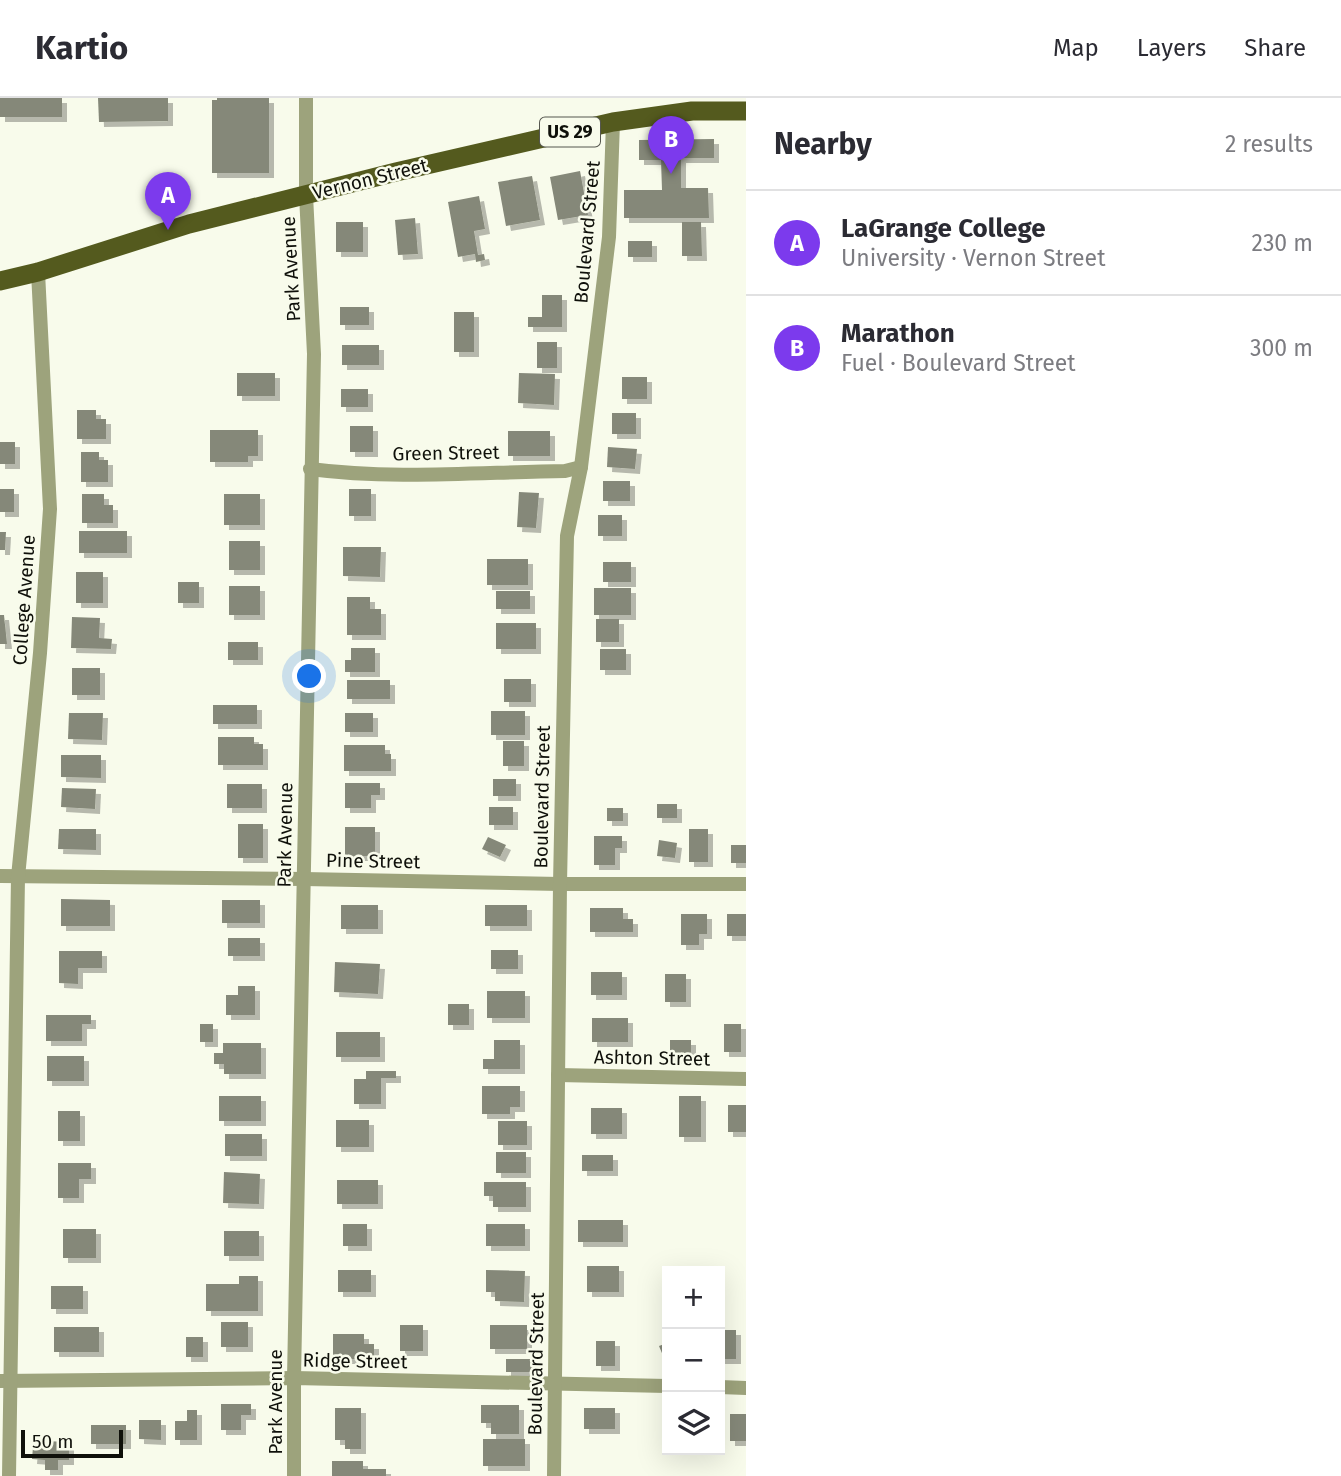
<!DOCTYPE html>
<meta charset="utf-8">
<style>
:root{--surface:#fff;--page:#f7f7f7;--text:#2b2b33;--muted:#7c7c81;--line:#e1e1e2;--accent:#7c3aed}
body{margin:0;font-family:"Fira Sans",sans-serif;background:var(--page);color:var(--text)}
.controls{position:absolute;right:21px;bottom:21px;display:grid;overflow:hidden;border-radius:0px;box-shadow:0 7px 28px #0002}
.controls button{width:63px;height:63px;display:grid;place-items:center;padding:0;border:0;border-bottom:2px solid var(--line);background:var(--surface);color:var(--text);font:35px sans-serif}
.scale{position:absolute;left:21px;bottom:18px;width:102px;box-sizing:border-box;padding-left:7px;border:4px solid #0f100a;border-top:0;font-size:19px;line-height:24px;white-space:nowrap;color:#0f100a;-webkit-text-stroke:5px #f8fbeb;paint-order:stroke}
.you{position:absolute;left:310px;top:579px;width:24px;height:24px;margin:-18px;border:5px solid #fff;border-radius:50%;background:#1a73e8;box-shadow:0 0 0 10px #1a73e833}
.badge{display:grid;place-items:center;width:46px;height:46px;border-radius:50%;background:var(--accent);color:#fff;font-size:23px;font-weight:700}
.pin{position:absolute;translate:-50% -58px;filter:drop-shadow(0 2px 4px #0008)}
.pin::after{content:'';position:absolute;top:37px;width:24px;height:21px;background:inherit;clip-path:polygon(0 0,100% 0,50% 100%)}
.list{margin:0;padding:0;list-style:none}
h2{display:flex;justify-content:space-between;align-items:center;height:91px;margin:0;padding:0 28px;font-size:30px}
h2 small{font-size:23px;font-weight:400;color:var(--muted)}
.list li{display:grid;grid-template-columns:46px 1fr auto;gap:21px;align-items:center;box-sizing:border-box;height:105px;padding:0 28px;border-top:2px solid var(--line)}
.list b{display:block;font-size:26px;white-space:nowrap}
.list p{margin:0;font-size:23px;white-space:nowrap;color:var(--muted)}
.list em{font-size:23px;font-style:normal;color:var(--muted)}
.icon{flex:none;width:38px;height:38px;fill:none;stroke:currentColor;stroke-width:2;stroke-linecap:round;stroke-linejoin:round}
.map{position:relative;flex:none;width:746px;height:1378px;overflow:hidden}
header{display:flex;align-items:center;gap:42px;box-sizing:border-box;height:98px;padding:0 35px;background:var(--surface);border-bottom:2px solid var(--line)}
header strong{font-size:33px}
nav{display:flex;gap:38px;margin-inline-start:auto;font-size:24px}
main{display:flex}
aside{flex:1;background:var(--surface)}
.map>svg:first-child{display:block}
.building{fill:#858879;filter:url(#shadow)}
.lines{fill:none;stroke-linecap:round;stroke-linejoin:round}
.minor{stroke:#9da37c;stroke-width:14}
.major{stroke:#545a1e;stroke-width:19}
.labels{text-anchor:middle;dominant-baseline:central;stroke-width:5;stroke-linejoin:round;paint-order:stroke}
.shield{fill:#f8fbeb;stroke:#55564e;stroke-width:2}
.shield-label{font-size:18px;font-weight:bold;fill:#0f100a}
.street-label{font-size:19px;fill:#0f100a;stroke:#f8fbeb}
</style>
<header>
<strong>Kartio</strong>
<nav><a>Map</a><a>Layers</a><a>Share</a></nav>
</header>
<main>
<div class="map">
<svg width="746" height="1378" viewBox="0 0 746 1378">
<defs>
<filter id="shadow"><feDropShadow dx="5" dy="5" stdDeviation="0" flood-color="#0004"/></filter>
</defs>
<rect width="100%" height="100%" fill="#f8fbeb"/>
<g class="building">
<rect x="0" y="0" width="62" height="19"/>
<path d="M 98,0 L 168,0 L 168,23 L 99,24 Z"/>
<path d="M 217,0 L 269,0 L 269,75 L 212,75 L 212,2 L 217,2 Z"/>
<path d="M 714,41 L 714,60 L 681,60 L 681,90 L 708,90 L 709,120 L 624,120 L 624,92 L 662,92 L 661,62 L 639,62 L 639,42 Z"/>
<path d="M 580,73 L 588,117 L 558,122 L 550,79 Z"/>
<path d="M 532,78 L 540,122 L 506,128 L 498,84 Z"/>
<path d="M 479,98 L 485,131 L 474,133 L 478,157 L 484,156 L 485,162 L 476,164 L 475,156 L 458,159 L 448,104 Z"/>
<path d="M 415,120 L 418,156 L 398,157 L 395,122 Z"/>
<rect x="336" y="124" width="27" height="30"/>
<path d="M 682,124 L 701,124 L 702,158 L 682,158 Z"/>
<rect x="628" y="143" width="24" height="16"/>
<path d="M 542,197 L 562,197 L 562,229 L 528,229 L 528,219 L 542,219 Z"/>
<rect x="340" y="209" width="29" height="18"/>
<rect x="454" y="214" width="20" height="40"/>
<rect x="537" y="244" width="20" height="26"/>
<rect x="342" y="247" width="37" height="20"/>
<rect x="237" y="275" width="38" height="23"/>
<path d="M 519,275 L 555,276 L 554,307 L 518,305 Z"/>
<rect x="622" y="279" width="25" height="22"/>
<rect x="341" y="291" width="27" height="18"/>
<path d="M 77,312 L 96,312 L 96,321 L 106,321 L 106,341 L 77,341 Z"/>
<rect x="612" y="315" width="24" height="21"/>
<rect x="350" y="328" width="23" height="26"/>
<path d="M 210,332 L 258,332 L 258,358 L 248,358 L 248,364 L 210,364 Z"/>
<rect x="508" y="333" width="42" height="25"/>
<rect x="0" y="344" width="15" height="22"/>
<path d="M 608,349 L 637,351 L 635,371 L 607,369 Z"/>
<path d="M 81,354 L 99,354 L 99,362 L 108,362 L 108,384 L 81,384 Z"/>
<rect x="603" y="383" width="27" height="20"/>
<rect x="0" y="391" width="14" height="23"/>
<rect x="349" y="391" width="22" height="27"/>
<path d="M 519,394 L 539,395 L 536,430 L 517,429 Z"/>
<path d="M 82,396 L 104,396 L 104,407 L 113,407 L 113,425 L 82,425 Z"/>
<rect x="224" y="396" width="36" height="31"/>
<rect x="598" y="417" width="24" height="21"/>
<rect x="79" y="433" width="48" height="22"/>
<path d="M 0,434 L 6,434 L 5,452 L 0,452 Z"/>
<rect x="229" y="443" width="31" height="29"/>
<path d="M 343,449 L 381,449 L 380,479 L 343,478 Z"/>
<rect x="487" y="461" width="41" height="26"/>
<rect x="603" y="464" width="28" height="20"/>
<rect x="76" y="474" width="27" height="31"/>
<rect x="178" y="484" width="21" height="21"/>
<rect x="229" y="488" width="31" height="29"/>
<rect x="594" y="490" width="37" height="27"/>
<rect x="496" y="493" width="34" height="18"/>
<path d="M 347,499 L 370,499 L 370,511 L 381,511 L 381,537 L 347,537 Z"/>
<path d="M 0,517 L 4,517 L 7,546 L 0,546 Z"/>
<path d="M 72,519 L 100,520 L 99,540 L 112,541 L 111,551 L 71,550 Z"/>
<rect x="596" y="521" width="23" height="23"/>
<rect x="496" y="525" width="40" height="26"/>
<rect x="228" y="544" width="30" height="18"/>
<path d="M 351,550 L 375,550 L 375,574 L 345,574 L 345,562 L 351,562 Z"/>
<rect x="600" y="551" width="26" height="21"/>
<rect x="72" y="570" width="28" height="27"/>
<rect x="504" y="581" width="27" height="23"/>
<rect x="347" y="582" width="43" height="19"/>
<rect x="213" y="607" width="44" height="19"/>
<rect x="491" y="613" width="34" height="24"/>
<path d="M 69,615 L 103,615 L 102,642 L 68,641 Z"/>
<rect x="345" y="615" width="28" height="19"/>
<path d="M 218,639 L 254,639 L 254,646 L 263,646 L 263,667 L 218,667 Z"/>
<rect x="503" y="643" width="21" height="25"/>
<path d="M 344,647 L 385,647 L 385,656 L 391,656 L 391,673 L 344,673 Z"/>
<path d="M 61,657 L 101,657 L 101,680 L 61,679 Z"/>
<rect x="493" y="681" width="23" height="17"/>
<path d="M 345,685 L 380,685 L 380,697 L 371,697 L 371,710 L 345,710 Z"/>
<rect x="227" y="686" width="35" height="24"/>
<path d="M 62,690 L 96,691 L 95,711 L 61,709 Z"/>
<rect x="657" y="706" width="20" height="14"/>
<rect x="489" y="709" width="24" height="18"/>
<rect x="607" y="710" width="16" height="13"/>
<rect x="238" y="726" width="25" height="34"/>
<rect x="345" y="729" width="30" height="29"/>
<path d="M 59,731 L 96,731 L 96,752 L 58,751 Z"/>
<rect x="689" y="731" width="19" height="33"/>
<path d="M 594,738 L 622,738 L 622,750 L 615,750 L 615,767 L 594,767 Z"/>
<path d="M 488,739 L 506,747 L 500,759 L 482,751 Z"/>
<path d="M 659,742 L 677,745 L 675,760 L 657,758 Z"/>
<rect x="731" y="747" width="15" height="18"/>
<path d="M 61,801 L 110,802 L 110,828 L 61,828 Z"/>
<rect x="222" y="802" width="38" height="23"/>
<rect x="341" y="807" width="37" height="24"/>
<rect x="485" y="807" width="42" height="21"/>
<path d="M 590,810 L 623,810 L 623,821 L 633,821 L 633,834 L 590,834 Z"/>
<path d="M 681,816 L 707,816 L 707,836 L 699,836 L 699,847 L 681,847 Z"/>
<rect x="727" y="816" width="19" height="22"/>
<rect x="228" y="840" width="32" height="18"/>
<rect x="491" y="852" width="27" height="19"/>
<path d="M 59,853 L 102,853 L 102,870 L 78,870 L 78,886 L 59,885 Z"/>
<path d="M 335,864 L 380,866 L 378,896 L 334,894 Z"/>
<rect x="591" y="874" width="31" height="23"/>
<rect x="665" y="876" width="21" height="28"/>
<path d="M 238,888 L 255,888 L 255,917 L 226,917 L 226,897 L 238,897 Z"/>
<rect x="487" y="893" width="38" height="27"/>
<rect x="448" y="906" width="21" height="21"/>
<path d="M 46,917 L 91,917 L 91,926 L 82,926 L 82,943 L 46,943 Z"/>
<rect x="592" y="920" width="36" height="24"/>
<rect x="200" y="926" width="13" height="18"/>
<rect x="724" y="926" width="17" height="28"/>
<rect x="336" y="934" width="44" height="25"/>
<path d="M 494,942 L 520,942 L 520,971 L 483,971 L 483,961 L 494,961 Z"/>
<rect x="670" y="942" width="21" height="19"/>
<path d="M 223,945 L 261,945 L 261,976 L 224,976 L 224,966 L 214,966 L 214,955 L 223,955 Z"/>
<rect x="47" y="958" width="37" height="25"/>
<path d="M 366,973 L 396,973 L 396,980 L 381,980 L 381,1006 L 354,1006 L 354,981 L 366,981 Z"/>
<path d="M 482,988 L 520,988 L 520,1009 L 510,1009 L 510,1016 L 482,1016 Z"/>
<rect x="219" y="998" width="42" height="25"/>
<rect x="679" y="998" width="22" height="41"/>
<rect x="728" y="1007" width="18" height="27"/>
<rect x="591" y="1010" width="31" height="26"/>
<rect x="58" y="1013" width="22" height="30"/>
<rect x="336" y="1022" width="33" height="27"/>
<rect x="498" y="1023" width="29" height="24"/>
<rect x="225" y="1036" width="37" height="22"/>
<rect x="496" y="1054" width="30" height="21"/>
<rect x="582" y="1057" width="31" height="16"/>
<path d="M 58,1065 L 91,1065 L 91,1081 L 79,1081 L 79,1100 L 58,1100 Z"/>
<path d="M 224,1074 L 260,1076 L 259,1106 L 223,1105 Z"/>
<rect x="337" y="1082" width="41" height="24"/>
<path d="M 484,1084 L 526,1084 L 526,1109 L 493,1109 L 493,1098 L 484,1098 Z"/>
<rect x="578" y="1122" width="45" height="22"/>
<rect x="343" y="1126" width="24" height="22"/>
<rect x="486" y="1126" width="39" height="22"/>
<rect x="63" y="1131" width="33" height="29"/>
<rect x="224" y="1133" width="35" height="25"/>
<rect x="587" y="1168" width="32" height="26"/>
<rect x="338" y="1172" width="33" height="22"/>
<path d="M 486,1172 L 525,1173 L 524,1204 L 495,1203 L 495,1194 L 486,1194 Z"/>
<path d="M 239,1178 L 258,1178 L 258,1213 L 206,1213 L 206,1186 L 239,1186 Z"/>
<rect x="51" y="1188" width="32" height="23"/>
<rect x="221" y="1224" width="27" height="25"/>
<rect x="400" y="1227" width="23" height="26"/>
<rect x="490" y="1227" width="37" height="24"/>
<rect x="54" y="1229" width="45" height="25"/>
<rect x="720" y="1232" width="16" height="29"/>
<path d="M 333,1236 L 364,1236 L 364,1246 L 374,1246 L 374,1261 L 333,1261 Z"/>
<rect x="186" y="1239" width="17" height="20"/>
<rect x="596" y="1243" width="19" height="25"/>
<path d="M 667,1245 L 667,1259 L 664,1260 L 659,1248 Z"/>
<rect x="506" y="1261" width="28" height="13"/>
<path d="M 221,1306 L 251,1306 L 251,1317 L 241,1317 L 241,1332 L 221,1332 Z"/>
<path d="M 481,1307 L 519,1307 L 519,1336 L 491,1336 L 491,1325 L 481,1325 Z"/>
<path d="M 335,1310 L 361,1310 L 361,1351 L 345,1351 L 345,1342 L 335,1342 Z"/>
<rect x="584" y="1310" width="31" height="21"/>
<path d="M 187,1312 L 197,1312 L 197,1342 L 175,1342 L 175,1323 L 187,1323 Z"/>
<rect x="730" y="1316" width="16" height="27"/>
<path d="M 139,1322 L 161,1322 L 161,1342 L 139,1341 Z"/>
<rect x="91" y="1327" width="35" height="19"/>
<rect x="483" y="1341" width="42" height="27"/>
<path d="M 44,1343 L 69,1344 L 69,1362 L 58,1362 L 58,1372 L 45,1372 L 45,1362 L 32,1361 L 33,1349 L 44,1349 Z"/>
<path d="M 332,1363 L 363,1363 L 363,1371 L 386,1371 L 386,1378 L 332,1378 Z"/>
</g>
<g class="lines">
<g class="minor">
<path d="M 310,371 C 394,382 481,374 565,373 L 581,369"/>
<path d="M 0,778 L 304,781 L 560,786 L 746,786"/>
<path d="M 558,977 L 746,981"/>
<path d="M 0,1283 L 294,1280 L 667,1288"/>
<path d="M 720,1289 L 746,1290"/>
<path d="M 9,1378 L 18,779 L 40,555 L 50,411 L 38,174"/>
<path d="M 294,1378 L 294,1280 L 314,256 L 306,97 L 306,0"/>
<path d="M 554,1378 L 560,786 L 567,438 L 581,369 L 609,139 L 613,24"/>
</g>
<path class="major" d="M 0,183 L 38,174 L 189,126 L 396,74 L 613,24 L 692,13 L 746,13"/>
</g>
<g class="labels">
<rect class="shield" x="540" y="19.5" width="60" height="29" rx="5"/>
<g class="shield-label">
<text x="570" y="34">US 29</text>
</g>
<g class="street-label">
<text transform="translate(370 81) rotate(-14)">Vernon Street</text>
<text transform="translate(587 134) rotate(-85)">Boulevard Street</text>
<text transform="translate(291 171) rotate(-93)">Park Avenue</text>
<text transform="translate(446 355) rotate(-1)">Green Street</text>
<text transform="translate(24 502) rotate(-86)">College Avenue</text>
<text transform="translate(542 699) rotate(-89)">Boulevard Street</text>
<text transform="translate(285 737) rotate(-89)">Park Avenue</text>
<text transform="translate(373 763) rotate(1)">Pine Street</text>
<text transform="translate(652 960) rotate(1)">Ashton Street</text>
<text transform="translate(355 1263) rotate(1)">Ridge Street</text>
<text transform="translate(536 1266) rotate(-89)">Boulevard Street</text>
<text transform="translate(275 1304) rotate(-90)">Park Avenue</text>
</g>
</g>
</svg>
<div class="controls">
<button>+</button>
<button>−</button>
<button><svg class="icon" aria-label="layers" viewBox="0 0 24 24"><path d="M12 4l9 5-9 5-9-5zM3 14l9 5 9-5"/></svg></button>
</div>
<div class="scale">50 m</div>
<div class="you"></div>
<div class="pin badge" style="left:168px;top:132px">A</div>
<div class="pin badge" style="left:671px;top:76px">B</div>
</div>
<aside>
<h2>Nearby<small>2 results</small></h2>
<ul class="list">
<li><span class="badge">A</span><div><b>LaGrange College</b><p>University · Vernon Street</p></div><em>230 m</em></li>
<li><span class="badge">B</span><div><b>Marathon</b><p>Fuel · Boulevard Street</p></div><em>300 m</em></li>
</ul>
</aside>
</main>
